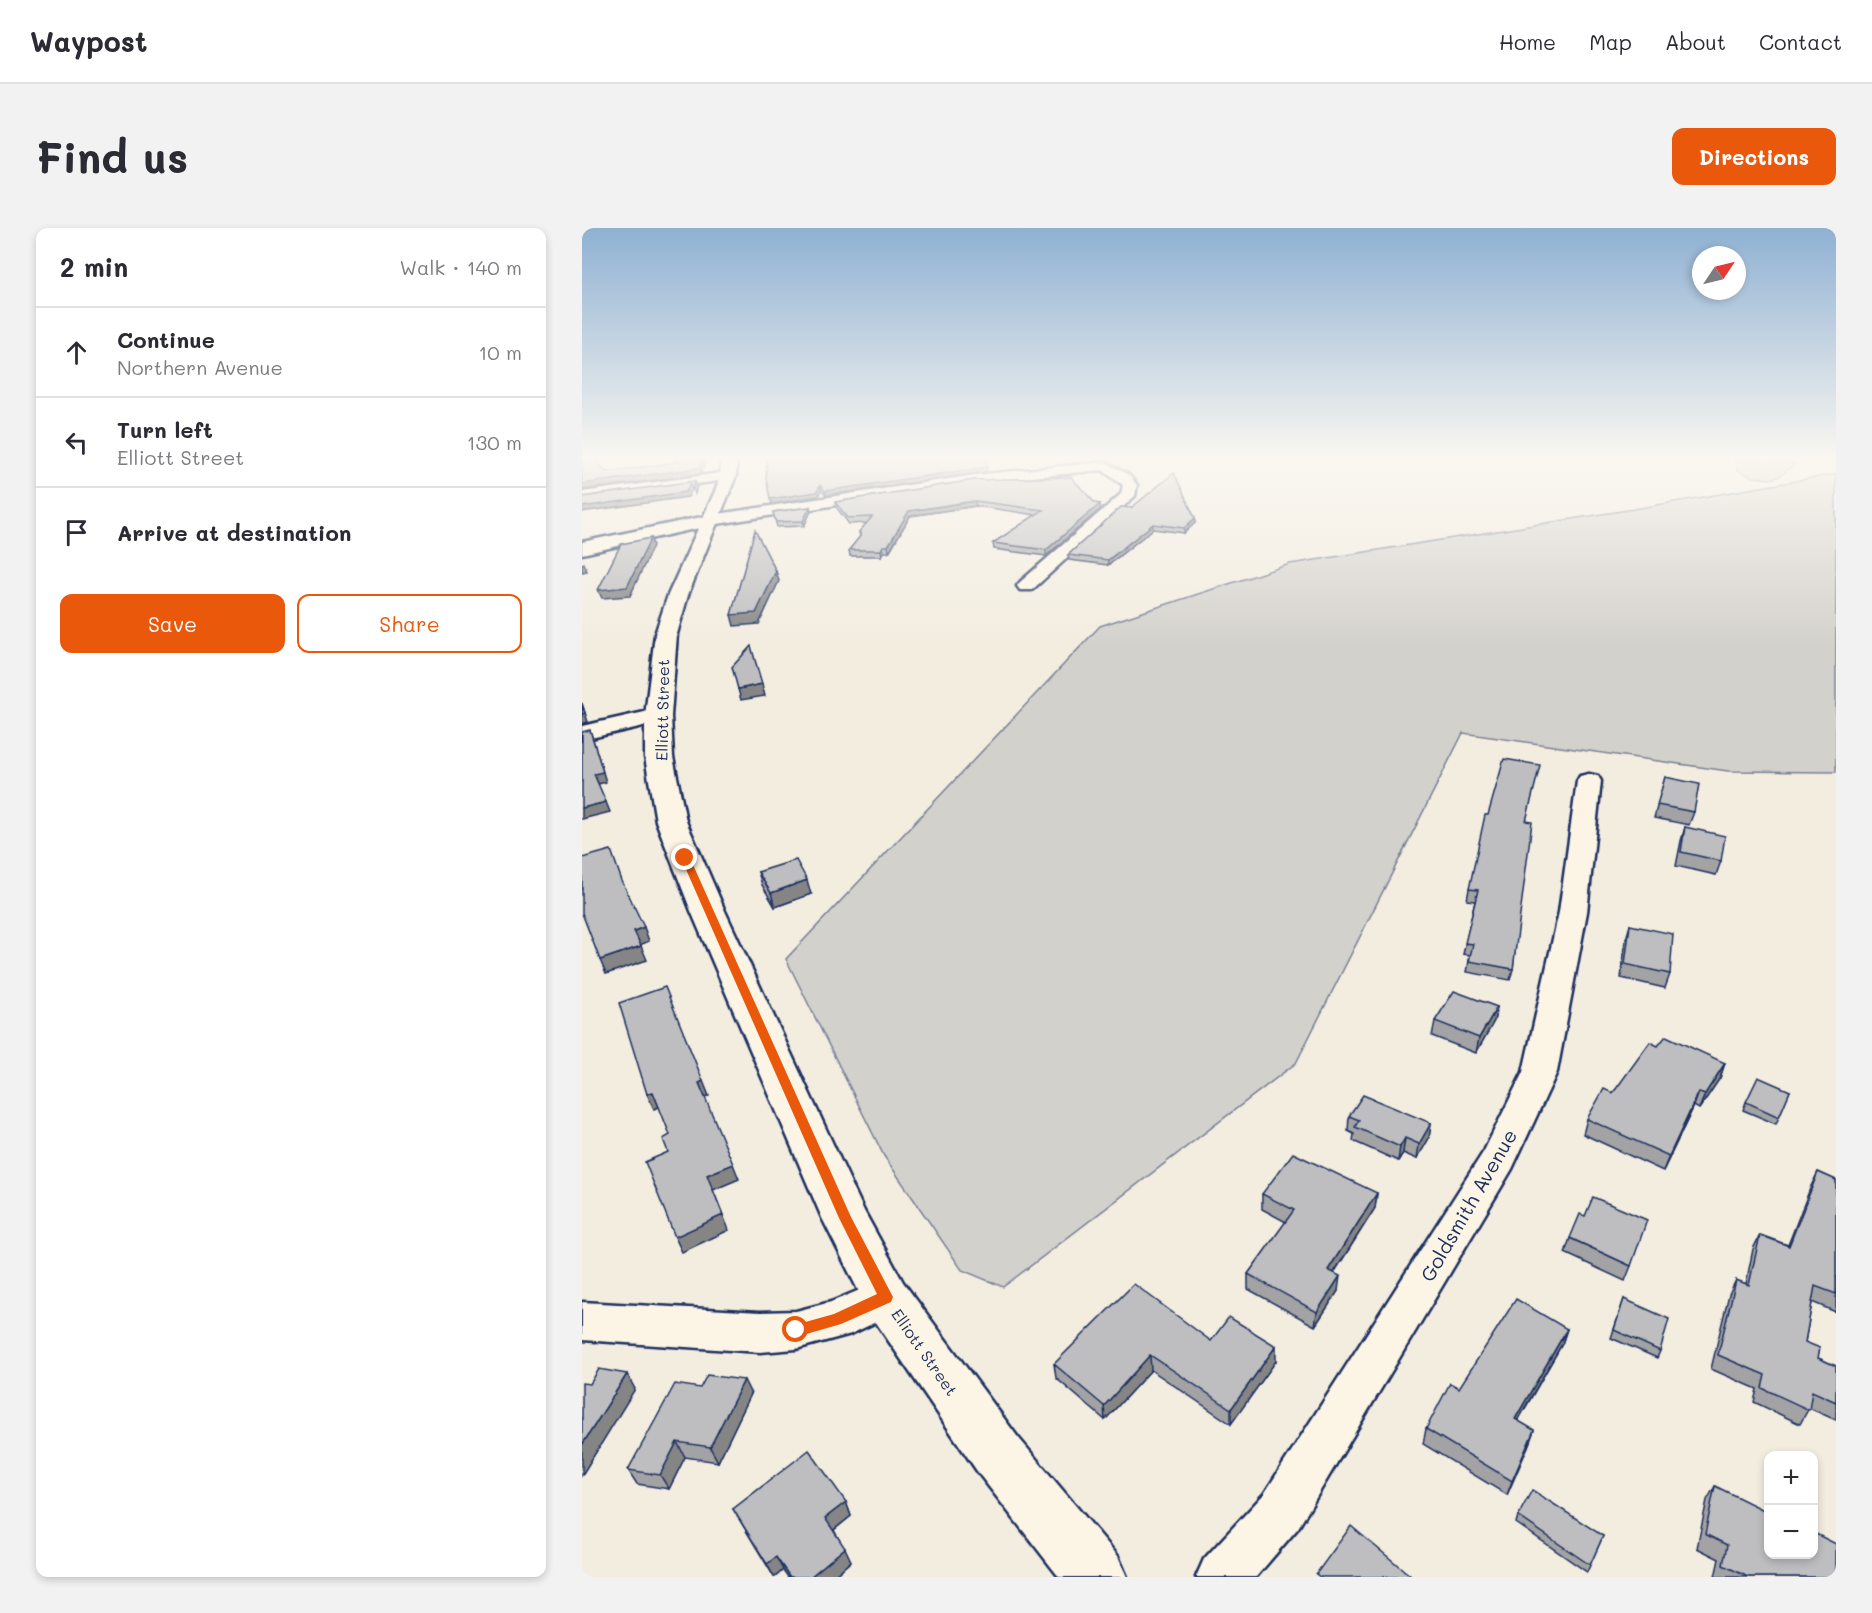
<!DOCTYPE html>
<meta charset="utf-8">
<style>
:root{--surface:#fff;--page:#f2f2f3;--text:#2b2b33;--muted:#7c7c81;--line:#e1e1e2;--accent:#ea580c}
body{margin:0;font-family:Mali,sans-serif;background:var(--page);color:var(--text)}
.controls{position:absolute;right:18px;bottom:18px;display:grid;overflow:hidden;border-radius:12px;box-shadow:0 3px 9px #0003}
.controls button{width:54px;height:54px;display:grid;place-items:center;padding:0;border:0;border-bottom:2px solid var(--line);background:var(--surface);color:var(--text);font:30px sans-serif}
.compass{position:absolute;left:1110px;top:18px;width:54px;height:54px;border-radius:50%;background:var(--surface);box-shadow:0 3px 9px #0003;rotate:55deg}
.stop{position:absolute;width:18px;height:18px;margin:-14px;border:4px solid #ea580c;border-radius:50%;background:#fff}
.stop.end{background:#ea580c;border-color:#fff;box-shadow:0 2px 6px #0008}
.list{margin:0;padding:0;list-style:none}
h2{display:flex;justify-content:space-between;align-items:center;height:78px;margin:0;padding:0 24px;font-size:26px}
h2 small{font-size:20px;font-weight:400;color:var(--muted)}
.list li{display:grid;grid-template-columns:39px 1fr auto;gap:18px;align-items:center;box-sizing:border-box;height:90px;padding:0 24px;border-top:2px solid var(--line)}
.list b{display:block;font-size:22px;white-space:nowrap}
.list p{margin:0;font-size:20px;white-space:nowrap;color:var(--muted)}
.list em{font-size:20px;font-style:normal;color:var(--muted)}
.actions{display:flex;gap:12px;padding:18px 24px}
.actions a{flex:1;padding:14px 0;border:2px solid var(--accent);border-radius:12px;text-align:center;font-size:21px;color:var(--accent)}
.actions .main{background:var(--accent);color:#fff}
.icon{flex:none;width:33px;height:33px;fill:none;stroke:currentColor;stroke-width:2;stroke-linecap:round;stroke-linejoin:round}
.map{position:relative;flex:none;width:1254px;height:1349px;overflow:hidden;border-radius:12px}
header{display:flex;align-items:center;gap:36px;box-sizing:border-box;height:84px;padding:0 30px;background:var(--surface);border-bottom:2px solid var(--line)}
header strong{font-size:28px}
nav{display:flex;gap:33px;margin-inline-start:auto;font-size:21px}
.intro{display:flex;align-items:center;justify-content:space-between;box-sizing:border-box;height:144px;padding:0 36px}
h1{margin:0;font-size:42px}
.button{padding:15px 27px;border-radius:12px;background:var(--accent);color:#fff;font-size:21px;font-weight:700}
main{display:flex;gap:36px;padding:0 36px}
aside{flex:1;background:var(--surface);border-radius:12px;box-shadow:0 3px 9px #0003}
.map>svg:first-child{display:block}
.green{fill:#d3d1cc;stroke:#778095;stroke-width:1.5}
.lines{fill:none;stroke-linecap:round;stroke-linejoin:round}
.street-casing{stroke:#1b2f5e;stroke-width:5}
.secondary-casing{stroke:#1b2f5e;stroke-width:5}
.primary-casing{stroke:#1b2f5e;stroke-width:5}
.street{fill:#fcf5e5;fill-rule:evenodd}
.secondary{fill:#fcf5e5;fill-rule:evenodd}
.primary{fill:#fcf5e5;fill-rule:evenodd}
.wall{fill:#a3a3a5;stroke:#1b2f5e;stroke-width:1.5}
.shaded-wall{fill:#858586;stroke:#1b2f5e;stroke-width:1.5}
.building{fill:#bebec0;stroke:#1b2f5e;stroke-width:1.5}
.route{fill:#ea580c}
.labels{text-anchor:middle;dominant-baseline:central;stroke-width:6;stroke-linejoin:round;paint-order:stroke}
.street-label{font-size:16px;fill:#1b2f5e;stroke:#fcf5e5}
.near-street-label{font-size:20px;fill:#1b2f5e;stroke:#fcf5e5}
</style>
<header>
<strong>Waypost</strong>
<nav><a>Home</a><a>Map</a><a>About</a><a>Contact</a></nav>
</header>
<div class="intro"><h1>Find us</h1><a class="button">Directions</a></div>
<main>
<aside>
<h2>2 min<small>Walk · 140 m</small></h2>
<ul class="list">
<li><svg class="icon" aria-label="ahead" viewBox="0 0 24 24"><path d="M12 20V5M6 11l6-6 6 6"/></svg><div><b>Continue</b><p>Northern Avenue</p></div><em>10 m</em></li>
<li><svg class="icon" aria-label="left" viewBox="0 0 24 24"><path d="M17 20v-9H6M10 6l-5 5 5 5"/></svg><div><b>Turn left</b><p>Elliott Street</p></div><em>130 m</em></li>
<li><svg class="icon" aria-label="arrive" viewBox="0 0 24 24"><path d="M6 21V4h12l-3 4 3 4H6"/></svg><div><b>Arrive at destination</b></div></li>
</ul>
<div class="actions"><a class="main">Save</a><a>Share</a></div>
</aside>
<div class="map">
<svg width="1254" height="1349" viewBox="0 0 1254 1349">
<rect width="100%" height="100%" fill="#f3ede0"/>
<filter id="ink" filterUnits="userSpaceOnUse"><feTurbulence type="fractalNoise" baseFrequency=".0167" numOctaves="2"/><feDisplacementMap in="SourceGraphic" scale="12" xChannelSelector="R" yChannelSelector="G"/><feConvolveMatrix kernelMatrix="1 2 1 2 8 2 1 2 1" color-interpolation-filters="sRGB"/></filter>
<g filter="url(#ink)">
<g class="green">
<path d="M 1152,229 L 1182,229 L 1213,236 L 1196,249 L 1188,251 L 1171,249 L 1156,242 Z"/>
<path d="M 1254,246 L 1254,544 L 1146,543 L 881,505 L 714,835 L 421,1059 L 380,1042 L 302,928 L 204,731 L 518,398 L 708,336 L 1052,281 Z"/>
</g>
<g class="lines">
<defs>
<g id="street">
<path d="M 523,234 L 547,247 L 555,257 L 553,268 L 450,362 L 438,362 L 435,358 L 438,354 L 539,266 L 541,257 L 520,242 L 393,255 L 129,297 L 121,292 L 129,287 L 393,247 Z"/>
<path d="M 146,244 L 151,245 L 153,248 L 151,251 L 0,272 L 0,264 Z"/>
<path d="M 76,481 L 84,483 L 87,488 L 84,493 L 0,512 L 0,498 Z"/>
<path d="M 1007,546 L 1016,548 L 1019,553 L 1005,684 L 975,844 L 930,941 L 716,1300 L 674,1349 L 614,1349 L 622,1331 L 682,1266 L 902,923 L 941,844 L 977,684 L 995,553 L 998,548 Z"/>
<path d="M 304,1051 L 319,1056 L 325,1069 L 319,1082 L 269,1106 L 214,1121 L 178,1124 L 0,1112 L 0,1074 L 178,1084 L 214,1083 L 249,1074 Z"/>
</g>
<path id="secondary" d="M 129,287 L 135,288 L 138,292 L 135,296 L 0,326 L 0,314 Z"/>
<path id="primary" d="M 139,229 L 155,229 L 154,248 L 106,367 L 95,406 L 89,488 L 91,529 L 104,593 L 143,683 L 282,983 L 321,1054 L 435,1208 L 536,1328 L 545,1349 L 477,1349 L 397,1246 L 287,1084 L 240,990 L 109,683 L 74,593 L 63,529 L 63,488 L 73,406 L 86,367 L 134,261 L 138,248 Z"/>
</defs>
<use href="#street" class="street-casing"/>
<use href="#secondary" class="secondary-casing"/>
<use href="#primary" class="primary-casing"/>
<use href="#street" class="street"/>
<use href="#secondary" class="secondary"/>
<use href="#primary" class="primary"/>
</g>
<g class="wall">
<path d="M 185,229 L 405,244 L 244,267 L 239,262 L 236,268 L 190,276 Z"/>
<path d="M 393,252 L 518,276 L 518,281 L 464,328 L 412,321 L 411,315 L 454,287 L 394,278 L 328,288 L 307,324 L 302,324 L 300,328 L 268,328 L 267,322 L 278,309 L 277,304 L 285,295 L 267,296 L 254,279 L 253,274 Z"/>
<path d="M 228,279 L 229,283 L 222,298 L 195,299 L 191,284 Z"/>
<path d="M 539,279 L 613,295 L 602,305 L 571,301 L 526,337 L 487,332 L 486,327 Z"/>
<path d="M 1083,549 L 1112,584 L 1107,597 L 1072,590 Z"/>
<path d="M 945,593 L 931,741 L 928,752 L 885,744 L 888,727 L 881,726 L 893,673 L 885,672 L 887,661 Z"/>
<path d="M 1103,599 L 1139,633 L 1134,647 L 1094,638 L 1099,613 Z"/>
<path d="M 176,644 L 229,666 L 193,679 L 180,657 Z"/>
<path d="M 1048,697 L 1088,746 L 1083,760 L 1039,750 L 1044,711 Z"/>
<path d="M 915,779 L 912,793 L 894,825 L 850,808 L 853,793 Z"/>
<path d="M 1076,818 L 1143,835 L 1138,850 L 1117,881 L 1112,878 L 1081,943 L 1001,906 L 1005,891 Z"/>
<path d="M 1208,863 L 1194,896 L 1161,882 L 1164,874 Z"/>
<path d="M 767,888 L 849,895 L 847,910 L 835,931 L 821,925 L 816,933 L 771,913 L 772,906 L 766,903 Z"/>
<path d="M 1236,944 L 1254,952 L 1254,1084 L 1230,1074 L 1223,1114 L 1236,1130 L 1254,1138 L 1254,1192 L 1227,1180 L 1218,1196 L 1172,1174 L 1175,1161 L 1129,1141 L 1147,1066 L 1154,1052 L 1164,1056 L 1171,1021 L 1178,1007 L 1206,1017 L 1229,958 Z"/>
<path d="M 795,965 L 793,980 L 752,1045 L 756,1063 L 733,1098 L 666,1061 L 666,1046 L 704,994 L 680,981 L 680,966 Z"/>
<path d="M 988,1010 L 1049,1038 L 1043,1053 L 983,1025 Z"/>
<path d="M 1042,1071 L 1078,1123 L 1075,1130 L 1029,1110 Z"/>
<path d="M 985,1101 L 980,1116 L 936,1193 L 952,1202 L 947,1216 L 925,1267 L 841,1216 L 844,1201 L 877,1160 Z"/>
<path d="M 629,1113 L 694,1133 L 649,1196 L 569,1142 L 523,1192 L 474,1150 L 472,1136 Z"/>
<path d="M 169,1166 L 136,1234 L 103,1229 L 87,1261 L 55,1256 L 46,1242 Z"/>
<path d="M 1133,1258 L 1254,1349 L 1133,1349 L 1137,1331 L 1115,1320 L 1125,1272 Z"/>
<path d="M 264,1274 L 269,1288 L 252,1302 L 269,1333 L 251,1349 L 206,1349 L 201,1342 L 193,1349 L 192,1349 L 151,1281 Z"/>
<path d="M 936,1288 L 1021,1308 L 1005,1344 L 934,1295 Z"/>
</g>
<g class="shaded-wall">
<path d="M 119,229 L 122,229 L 121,232 L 122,231 L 123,236 L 118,246 L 0,262 L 0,256 L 119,231 Z"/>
<path d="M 404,229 L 405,244 L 244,267 L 243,263 Z"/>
<path d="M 113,253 L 115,258 L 113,266 L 111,261 Z"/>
<path d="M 108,256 L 110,261 L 106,269 L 0,284 L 0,279 Z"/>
<path d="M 238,257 L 239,262 L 236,268 L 190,276 L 188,271 Z"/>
<path d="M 393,273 L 394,278 L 328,288 L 307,324 L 306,318 L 327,283 Z"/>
<path d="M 518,276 L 518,281 L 464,328 L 464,322 Z"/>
<path d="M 228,279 L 229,283 L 222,298 L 221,293 Z"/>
<path d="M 613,290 L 613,295 L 602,305 L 602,300 Z"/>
<path d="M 571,296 L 571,301 L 526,337 L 526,332 Z"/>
<path d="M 69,310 L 71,318 L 48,368 L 20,370 L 16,362 Z"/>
<path d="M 301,318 L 302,324 L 300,328 L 299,322 Z"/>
<path d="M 2,335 L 5,343 L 0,344 L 0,336 Z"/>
<path d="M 194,343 L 197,353 L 177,396 L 152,398 L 149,387 Z"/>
<path d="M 180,456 L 183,468 L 159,472 L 156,461 Z"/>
<path d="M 0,475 L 6,494 L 0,496 Z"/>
<path d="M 8,502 L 24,554 L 16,556 L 12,546 Z"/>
<path d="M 24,574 L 28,584 L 0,591 L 0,580 Z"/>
<path d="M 225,652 L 229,666 L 193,679 L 189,665 Z"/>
<path d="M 62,699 L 67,713 L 58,717 L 52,703 Z"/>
<path d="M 59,718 L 65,732 L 24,746 L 18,732 Z"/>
<path d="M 915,779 L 912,793 L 894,825 L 897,810 Z"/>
<path d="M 1143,835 L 1138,850 L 1117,881 L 1123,866 Z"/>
<path d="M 121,853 L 127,868 L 122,869 L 117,855 Z"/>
<path d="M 71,864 L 77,879 L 72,881 L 65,866 Z"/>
<path d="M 1117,864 L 1112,878 L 1081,943 L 1087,928 Z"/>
<path d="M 849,895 L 847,910 L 835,931 L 837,916 Z"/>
<path d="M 823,910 L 821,925 L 816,933 L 818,919 Z"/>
<path d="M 151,936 L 157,951 L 131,962 L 147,1002 L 100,1024 L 93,1009 L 125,947 Z"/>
<path d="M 795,965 L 793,980 L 744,1057 L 746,1042 Z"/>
<path d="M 758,1048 L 756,1063 L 733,1098 L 735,1084 Z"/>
<path d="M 985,1101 L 980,1116 L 928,1205 L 933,1191 Z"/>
<path d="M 694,1118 L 694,1133 L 649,1196 L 649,1181 Z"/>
<path d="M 568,1127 L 569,1142 L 523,1192 L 522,1178 Z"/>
<path d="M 45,1146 L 53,1161 L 0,1247 L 0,1217 Z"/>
<path d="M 162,1152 L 169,1166 L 136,1234 L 128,1219 Z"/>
<path d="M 952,1202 L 947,1216 L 925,1267 L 930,1253 Z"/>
<path d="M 95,1214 L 103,1229 L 87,1261 L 78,1247 Z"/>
<path d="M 264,1274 L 269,1288 L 249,1304 L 243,1290 Z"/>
<path d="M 263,1320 L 269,1333 L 251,1349 L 228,1349 Z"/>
<path d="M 194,1329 L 201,1342 L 193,1349 L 192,1349 L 185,1336 Z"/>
</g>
<g class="building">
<path d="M 0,229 L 10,229 L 24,244 L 95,234 L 91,229 L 119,229 L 119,231 L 122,231 L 117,240 L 0,256 Z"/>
<path d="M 185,229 L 404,229 L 405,239 L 243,263 L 238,257 L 235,264 L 188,271 L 184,249 Z"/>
<path d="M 592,245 L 613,290 L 602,300 L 571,296 L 526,332 L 486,327 L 539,279 L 549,280 Z"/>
<path d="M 489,249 L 513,275 L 518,276 L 464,322 L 411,315 L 461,282 L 393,273 L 327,283 L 306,318 L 301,318 L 299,322 L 267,322 L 279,307 L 277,304 L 290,289 L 266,290 L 253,274 L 393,252 Z"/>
<path d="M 113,253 L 111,261 L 108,256 L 104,264 L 0,279 L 0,269 Z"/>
<path d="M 228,279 L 221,293 L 194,294 L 191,284 Z"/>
<path d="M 173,302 L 194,343 L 174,385 L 149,387 Z"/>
<path d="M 69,310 L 45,359 L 16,362 L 39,316 Z"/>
<path d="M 169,418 L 180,456 L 156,461 L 150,439 Z"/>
<path d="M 0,477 L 3,485 L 0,486 Z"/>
<path d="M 8,502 L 21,544 L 12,546 L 24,574 L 0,580 L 0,504 Z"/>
<path d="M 922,531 L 958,537 L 944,593 L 950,594 L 931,741 L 887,733 L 891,716 L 883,715 L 896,662 L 887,661 L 903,587 L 906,587 Z"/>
<path d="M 1083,549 L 1117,556 L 1112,584 L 1075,577 Z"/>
<path d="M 1103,599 L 1143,608 L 1139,633 L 1099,624 Z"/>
<path d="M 29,622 L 40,653 L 62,699 L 52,703 L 59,718 L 18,732 L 0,685 L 0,630 Z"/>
<path d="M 214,632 L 225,652 L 189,665 L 176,644 Z"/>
<path d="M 1048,697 L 1091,706 L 1088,746 L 1043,736 Z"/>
<path d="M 83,759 L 121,853 L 117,855 L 151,936 L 125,947 L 141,987 L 93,1009 L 63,934 L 86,924 L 81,911 L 88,907 L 71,864 L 65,866 L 37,775 Z"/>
<path d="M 872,763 L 915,779 L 897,810 L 853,793 Z"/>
<path d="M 1084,808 L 1143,835 L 1123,866 L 1117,864 L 1087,928 L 1005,891 L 1022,861 L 1031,865 L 1068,814 L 1076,818 Z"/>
<path d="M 1176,849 L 1208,863 L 1197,889 L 1164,874 Z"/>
<path d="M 781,867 L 849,895 L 837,916 L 823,910 L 818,919 L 773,899 L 777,892 L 767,888 Z"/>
<path d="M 711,925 L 795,965 L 746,1042 L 758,1048 L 735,1084 L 666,1046 L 712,982 L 680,966 Z"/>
<path d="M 1236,944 L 1254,952 L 1254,1066 L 1233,1058 L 1223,1114 L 1238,1120 L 1236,1130 L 1254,1138 L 1254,1174 L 1230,1163 L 1227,1182 L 1180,1160 L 1183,1147 L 1136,1127 L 1154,1052 L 1167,1057 L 1178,1007 L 1207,1018 Z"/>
<path d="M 1011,969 L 1065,992 L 1049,1038 L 988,1010 L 998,986 L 1003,988 Z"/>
<path d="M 552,1056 L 629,1113 L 647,1089 L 694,1118 L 649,1181 L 568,1127 L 522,1178 L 472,1136 Z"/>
<path d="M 934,1071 L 985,1101 L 933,1191 L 952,1202 L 930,1253 L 844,1201 L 868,1155 L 877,1160 Z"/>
<path d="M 1042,1071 L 1087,1091 L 1078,1123 L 1032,1102 Z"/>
<path d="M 17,1141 L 45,1146 L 0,1217 L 0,1155 L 8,1156 Z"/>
<path d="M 125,1147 L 162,1152 L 128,1219 L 95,1214 L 78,1247 L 46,1242 L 93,1156 L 118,1160 Z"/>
<path d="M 227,1222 L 264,1274 L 243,1290 L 263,1320 L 228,1349 L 208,1349 L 194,1329 L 185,1336 L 151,1281 Z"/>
<path d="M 1133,1258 L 1186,1284 L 1186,1326 L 1232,1326 L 1232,1305 L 1254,1316 L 1254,1349 L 1166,1349 L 1141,1337 L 1145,1317 L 1123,1306 Z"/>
<path d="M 950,1262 L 1021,1308 L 1008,1337 L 936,1288 Z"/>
<path d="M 769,1298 L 830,1349 L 738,1349 L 734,1346 Z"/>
</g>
</g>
<linearGradient id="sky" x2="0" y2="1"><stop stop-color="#8fb1d3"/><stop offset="0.55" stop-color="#faf7f1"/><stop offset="1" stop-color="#faf7f1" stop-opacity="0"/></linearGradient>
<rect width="1254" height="418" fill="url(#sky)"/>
<path class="route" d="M 100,628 L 108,630 L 269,989 L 311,1069 L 309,1074 L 259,1096 L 214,1109 L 209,1107 L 207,1102 L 209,1098 L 252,1086 L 295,1066 L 257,990 L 99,630 Z"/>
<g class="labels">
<g class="street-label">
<text transform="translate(80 482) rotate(-89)">Elliott Street</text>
<text transform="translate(343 1124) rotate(55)">Elliott Street</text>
</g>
<g class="near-street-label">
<text transform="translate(886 977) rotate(-60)">Goldsmith Avenue</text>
</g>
</g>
</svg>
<div class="controls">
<button>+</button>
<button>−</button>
</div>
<svg class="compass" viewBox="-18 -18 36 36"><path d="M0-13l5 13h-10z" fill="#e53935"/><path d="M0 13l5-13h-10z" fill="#7c7c81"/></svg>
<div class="stop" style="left:214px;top:1102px"></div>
<div class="stop end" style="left:103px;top:630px"></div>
</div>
</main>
